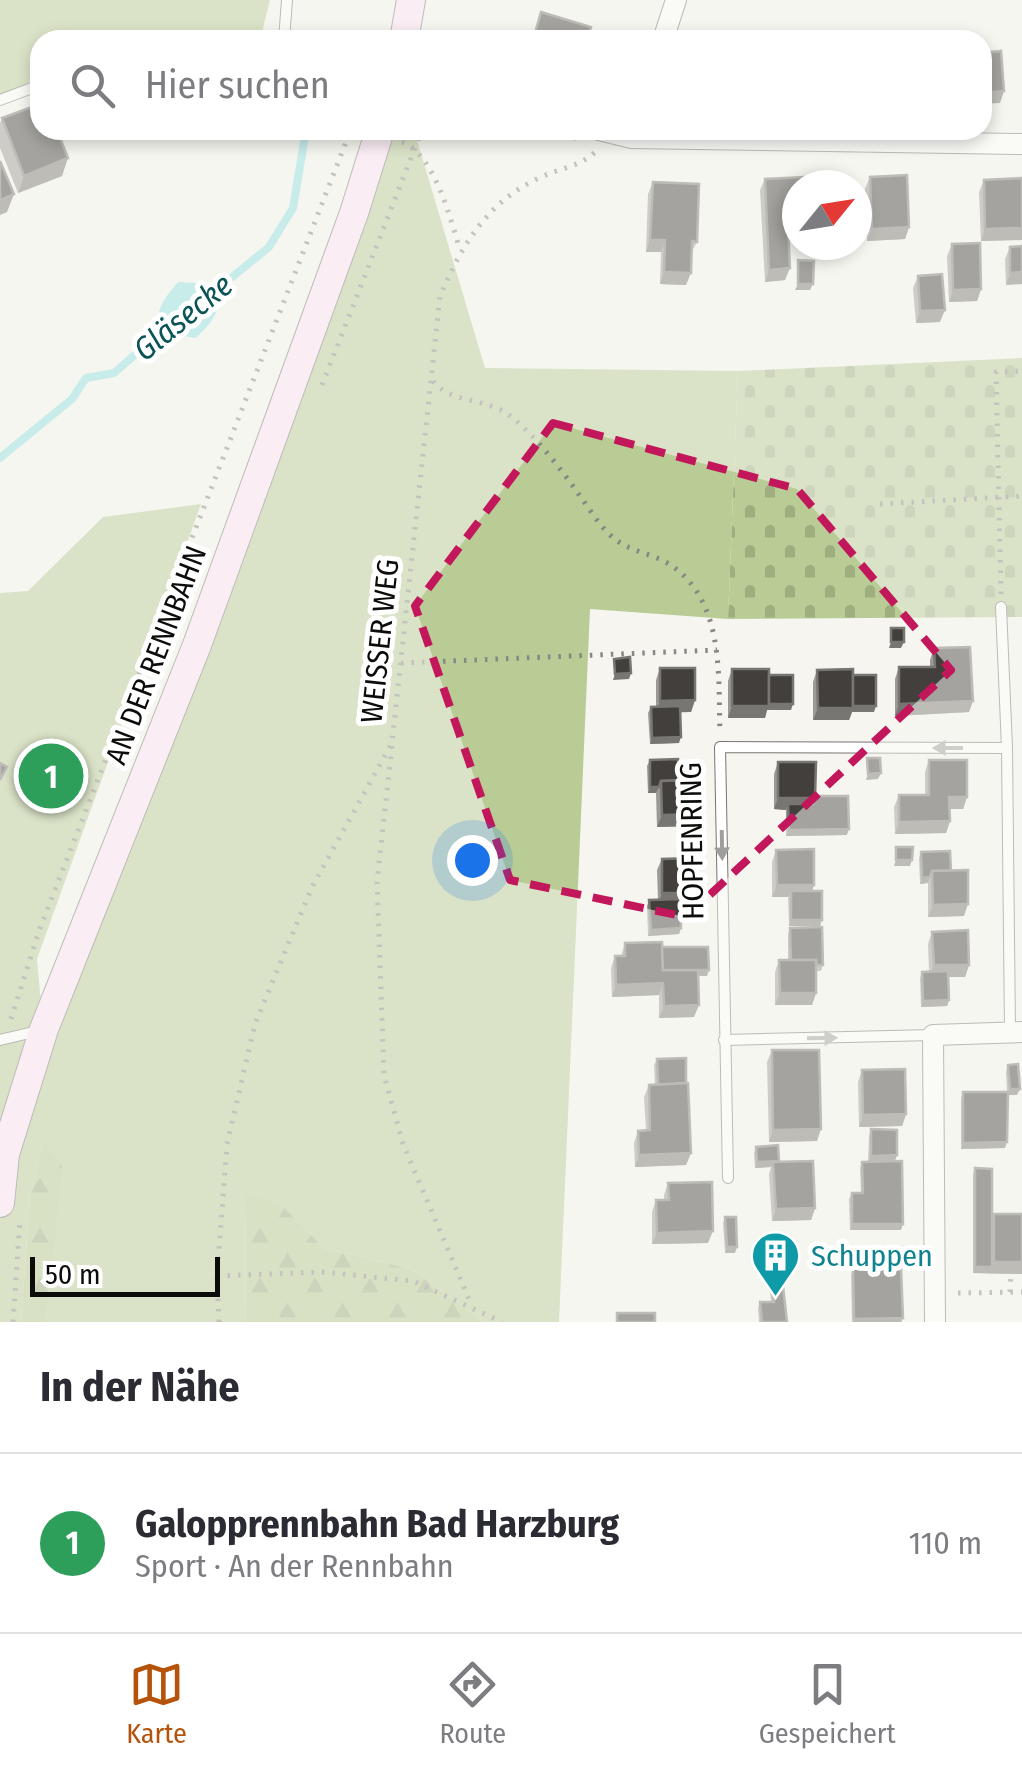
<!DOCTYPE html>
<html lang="de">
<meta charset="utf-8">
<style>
:root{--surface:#fff;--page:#f2f2f3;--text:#2b2b33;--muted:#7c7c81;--line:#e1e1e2;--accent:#b45309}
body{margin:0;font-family:"Fira Sans Condensed",sans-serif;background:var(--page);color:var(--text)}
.compass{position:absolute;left:782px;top:170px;width:90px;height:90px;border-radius:50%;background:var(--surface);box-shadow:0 5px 15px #0003;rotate:60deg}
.scale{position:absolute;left:30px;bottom:25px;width:190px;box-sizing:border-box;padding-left:10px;border:5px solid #0c0c0a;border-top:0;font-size:28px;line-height:35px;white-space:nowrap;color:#0c0c0a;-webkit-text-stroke:8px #fff;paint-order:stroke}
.you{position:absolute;left:472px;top:860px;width:35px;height:35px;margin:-25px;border:8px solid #fff;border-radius:50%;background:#1a73e8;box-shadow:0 0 0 15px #1a73e833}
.badge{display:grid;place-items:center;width:65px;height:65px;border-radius:50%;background:var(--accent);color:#fff;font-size:32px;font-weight:700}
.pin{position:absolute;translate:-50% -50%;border:5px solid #fff;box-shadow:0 2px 10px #0006}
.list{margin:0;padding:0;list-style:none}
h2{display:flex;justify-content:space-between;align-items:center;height:130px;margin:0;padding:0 40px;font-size:42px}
h2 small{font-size:32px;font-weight:400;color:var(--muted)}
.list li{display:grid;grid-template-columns:65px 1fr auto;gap:30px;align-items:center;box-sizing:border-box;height:180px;padding:0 40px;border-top:2px solid var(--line)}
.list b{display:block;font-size:38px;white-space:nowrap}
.list p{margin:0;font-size:32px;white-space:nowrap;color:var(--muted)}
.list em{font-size:32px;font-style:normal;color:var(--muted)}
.icon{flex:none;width:55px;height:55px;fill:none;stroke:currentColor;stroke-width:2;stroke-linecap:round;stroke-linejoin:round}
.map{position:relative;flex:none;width:1022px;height:1322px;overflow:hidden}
.search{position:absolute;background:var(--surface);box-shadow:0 5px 15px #0003;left:30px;right:30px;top:30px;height:110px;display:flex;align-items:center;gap:25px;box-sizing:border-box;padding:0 35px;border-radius:30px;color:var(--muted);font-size:38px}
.sheet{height:310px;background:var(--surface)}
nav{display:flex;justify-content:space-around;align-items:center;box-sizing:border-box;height:140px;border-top:2px solid var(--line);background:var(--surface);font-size:28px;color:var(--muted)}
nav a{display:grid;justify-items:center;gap:5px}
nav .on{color:var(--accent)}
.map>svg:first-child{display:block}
.green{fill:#b9cc95}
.forest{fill:url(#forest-firs)}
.cemetery{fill:url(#cemetery-stones)}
.water{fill:#8edfe2}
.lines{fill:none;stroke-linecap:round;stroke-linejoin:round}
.stream{stroke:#8edfe2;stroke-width:8}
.service-casing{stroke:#767571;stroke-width:12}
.minor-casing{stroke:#767571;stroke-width:22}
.secondary-casing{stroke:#767571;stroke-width:30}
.path{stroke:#878783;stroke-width:5;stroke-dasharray:2.5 8;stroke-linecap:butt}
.service{stroke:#fff;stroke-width:10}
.minor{stroke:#fff;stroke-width:20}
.secondary{stroke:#fee2f8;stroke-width:28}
.wall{fill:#9c9a96}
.shaded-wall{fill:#787672}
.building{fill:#423f3c;stroke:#787672;stroke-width:2.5}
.oneway{fill:#9e9e9d}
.marked{fill:none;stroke:#c2185b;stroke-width:8;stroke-dasharray:20 12;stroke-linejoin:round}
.labels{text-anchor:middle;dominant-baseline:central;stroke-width:10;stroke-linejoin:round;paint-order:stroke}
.street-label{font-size:30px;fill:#0c0c0a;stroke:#fff}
.culture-label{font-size:30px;fill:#0d838f;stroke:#fff;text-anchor:start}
.water-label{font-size:32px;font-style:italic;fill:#0a5356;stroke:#fff}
</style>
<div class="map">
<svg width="1022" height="1322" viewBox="0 0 1022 1322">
<defs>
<pattern id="forest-firs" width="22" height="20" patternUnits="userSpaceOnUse" patternTransform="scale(2.5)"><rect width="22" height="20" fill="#b4c78f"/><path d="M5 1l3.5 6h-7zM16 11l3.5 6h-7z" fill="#9aaa7a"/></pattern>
<pattern id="cemetery-stones" width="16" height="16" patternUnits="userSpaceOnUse" patternTransform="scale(2.5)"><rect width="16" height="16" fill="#b9cc95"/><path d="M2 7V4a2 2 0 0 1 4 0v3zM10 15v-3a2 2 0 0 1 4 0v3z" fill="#9eae7f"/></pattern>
</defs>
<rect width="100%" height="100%" fill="#f6f5f0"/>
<g class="green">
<path d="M 0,0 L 270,0 L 260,40 C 238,40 217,34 196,40 L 40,40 L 40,89 L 0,102 Z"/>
<path d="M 379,130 L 414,130 L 485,368 L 738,371 L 728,619 L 590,609 L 559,1322 L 484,1322 L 411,1269 L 324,1248 L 279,1204 L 245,1195 L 246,1322 L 45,1322 L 44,1144 L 30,1196 L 21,1322 L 0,1322 L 0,593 L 28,591 L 103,517 L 201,504 L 37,959 L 43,1026 Z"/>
</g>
<g class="forest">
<path d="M 44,1142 L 63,1168 L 45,1322 L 21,1322 L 30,1196 Z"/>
<path d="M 245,1194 L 279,1203 L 324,1248 L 411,1269 L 484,1322 L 246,1322 Z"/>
</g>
<path class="cemetery" d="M 1022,358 L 1022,617 L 728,619 L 738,371 Z"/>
<path class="water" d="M 178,282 L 211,284 C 225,309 214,320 196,338 L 160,332 C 154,310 164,299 178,282 Z"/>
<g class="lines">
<g class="stream">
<path d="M 209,296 L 269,247 L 293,208 L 306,130"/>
<path d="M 0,458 L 72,399 L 86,378 L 114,373 L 166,328"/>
</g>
<defs>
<g id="service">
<path d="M 284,40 L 287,0"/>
<path d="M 0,100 L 40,85"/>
<path d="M 1001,607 L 1007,748"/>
<path d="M 0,1040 L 38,1031"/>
<path d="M 724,1040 L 933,1035"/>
<path d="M 728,1178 L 720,747 L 1007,748 L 1010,1032"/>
</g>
<g id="minor">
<path d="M 663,40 L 676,0"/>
<path d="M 599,130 L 632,138 L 1022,144"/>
<path d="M 935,1322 L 933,1035 L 1022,1032"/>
</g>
<g id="secondary">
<path d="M 404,40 L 411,0"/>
<path d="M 0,1203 L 5,1154 L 44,1029 L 197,645 L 354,213 L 380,130"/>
</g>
</defs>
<use href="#service" class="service-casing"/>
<use href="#minor" class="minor-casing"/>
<use href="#secondary" class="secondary-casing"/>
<g class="path">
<path d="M 543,130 L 579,139"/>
<path d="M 402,142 C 435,155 450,218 460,250"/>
<path d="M 433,381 C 452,404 487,398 509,415 C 536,436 560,468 580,496 C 589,508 597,522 608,533 C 628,553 648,551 669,564 C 725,600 718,675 720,733"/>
<path d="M 322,385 L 422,130"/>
<path d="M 880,504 L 1022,496"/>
<path d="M 1001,594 L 996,372 L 1022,371"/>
<path d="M 401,663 L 717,650"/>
<path d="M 392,746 L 377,882 L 384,1075 L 403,1144 L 472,1306"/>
<path d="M 11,1019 L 39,931 L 346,142"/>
<path d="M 217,1276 L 322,1272 L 413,1281 L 502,1322"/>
<path d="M 1010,1292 L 1011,1273"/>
<path d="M 958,1293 L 1022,1292"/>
<path d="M 13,1322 L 20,1220"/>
<path d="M 219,1322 L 217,1276 L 227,1144 L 255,1024 L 312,887 L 392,743 L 440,296 C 462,245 487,202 539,178 C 559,168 580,167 595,152"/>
</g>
<use href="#service" class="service"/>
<use href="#minor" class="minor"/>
<use href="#secondary" class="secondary"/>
</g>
<g class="wall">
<path d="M 2,118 L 62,176 L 18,193 L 0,148 L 0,123 Z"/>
<path d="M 870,177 L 909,227 L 905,239 L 867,241 L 865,189 Z"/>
<path d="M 765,179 L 797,185 L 797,240 L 788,240 L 785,280 L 765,282 L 760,190 Z"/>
<path d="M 984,180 L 1022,240 L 981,241 L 979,192 Z"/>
<path d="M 653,182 L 697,242 L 691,253 L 686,285 L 660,284 L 661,252 L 646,252 L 648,194 Z"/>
<path d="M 952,244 L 981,289 L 977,301 L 949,302 L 947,256 Z"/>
<path d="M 1022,246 L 1006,285 L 1005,259 L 1010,247 Z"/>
<path d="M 918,276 L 940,322 L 916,323 L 913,288 Z"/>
<path d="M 934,648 L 969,712 L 895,716 L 895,679 L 899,667 L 930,667 L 930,660 Z"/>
<path d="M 660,668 L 695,700 L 691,712 L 680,712 L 679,743 L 650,744 L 648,713 L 651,707 L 656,707 L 656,680 Z"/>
<path d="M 732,669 L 769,675 L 791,710 L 767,710 L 765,718 L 728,718 L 728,681 Z"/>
<path d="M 817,670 L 853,675 L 874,712 L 852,712 L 849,720 L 813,720 L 813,682 Z"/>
<path d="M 650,760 L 679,780 L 697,814 L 693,826 L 657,827 L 656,793 L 648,793 L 647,766 Z"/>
<path d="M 929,760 L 967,797 L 963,809 L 950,809 L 950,821 L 946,833 L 895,834 L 894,807 L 899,795 L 925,795 L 925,772 Z"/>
<path d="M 778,762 L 815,796 L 847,835 L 786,836 L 786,810 L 774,809 L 774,774 Z"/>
<path d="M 776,850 L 814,885 L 812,891 L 820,926 L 789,926 L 788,897 L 772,897 L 772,862 Z"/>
<path d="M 921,852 L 964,916 L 928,917 L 928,883 L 920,884 L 919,858 Z"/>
<path d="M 662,859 L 692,904 L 680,905 L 681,928 L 679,934 L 648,936 L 647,906 L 649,900 L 658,900 L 657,870 Z"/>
<path d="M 790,928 L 823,965 L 821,971 L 816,971 L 816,993 L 812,1005 L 775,1005 L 775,972 L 779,960 L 788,960 L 788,934 Z"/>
<path d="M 932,932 L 969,965 L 965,977 L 948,977 L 949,1000 L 947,1006 L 921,1007 L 920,978 L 922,972 L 929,971 L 928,944 Z"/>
<path d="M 625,943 L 662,947 L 707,976 L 698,976 L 694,1017 L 659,1018 L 659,995 L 612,997 L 611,968 L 615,956 L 621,956 Z"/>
<path d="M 772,1050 L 817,1141 L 769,1142 L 767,1062 Z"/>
<path d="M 657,1059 L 686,1083 L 691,1153 L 686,1165 L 635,1167 L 634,1143 L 638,1131 L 646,1130 L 644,1097 L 649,1085 L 655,1085 L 654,1065 Z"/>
<path d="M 1008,1065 L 1017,1095 L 1008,1095 L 1005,1148 L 961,1149 L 961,1098 L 963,1092 L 1007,1092 L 1006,1071 Z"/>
<path d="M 862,1070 L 906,1114 L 902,1126 L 859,1127 L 858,1082 Z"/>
<path d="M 871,1129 L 895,1161 L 901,1230 L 850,1230 L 849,1199 L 852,1193 L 861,1193 L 860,1168 L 862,1162 L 868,1162 L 869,1136 Z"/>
<path d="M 756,1147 L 779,1161 L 815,1208 L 811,1220 L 772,1221 L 769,1174 L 771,1167 L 755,1168 L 754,1153 Z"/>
<path d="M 975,1168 L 992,1219 L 994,1214 L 1022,1274 L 973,1273 L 973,1175 Z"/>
<path d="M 668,1183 L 708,1243 L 652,1244 L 652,1212 L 656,1200 L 664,1200 L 664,1195 Z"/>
<path d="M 725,1217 L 735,1253 L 725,1253 L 723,1223 Z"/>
<path d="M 853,1269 L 903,1318 L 901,1322 L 852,1322 L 851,1275 Z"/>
<path d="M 773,1287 L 787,1322 L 759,1322 L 758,1308 L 760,1302 L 771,1302 L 770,1293 Z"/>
</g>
<g class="shaded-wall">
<path d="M 1004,91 L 1000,103 L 982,104 L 982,93 Z"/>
<path d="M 68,158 L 62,176 L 18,193 L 24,176 Z"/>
<path d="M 14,194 L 7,212 L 0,215 L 0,200 Z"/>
<path d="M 909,227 L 905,239 L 867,241 L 872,229 Z"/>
<path d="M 788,228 L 797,228 L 797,240 L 783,240 Z"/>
<path d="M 1022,228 L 1022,240 L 981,241 L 985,229 Z"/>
<path d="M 650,240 L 665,240 L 661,252 L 646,252 Z"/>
<path d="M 790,268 L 785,280 L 765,282 L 769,270 Z"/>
<path d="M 664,272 L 691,273 L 686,285 L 660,284 Z"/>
<path d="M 1022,272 L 1022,284 L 1006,285 L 1010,273 Z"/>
<path d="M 798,284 L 813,284 L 810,290 L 795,290 Z"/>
<path d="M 981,289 L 977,301 L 949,302 L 953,290 Z"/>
<path d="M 945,310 L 940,322 L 916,323 L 920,311 Z"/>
<path d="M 891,642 L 904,642 L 901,648 L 889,648 Z"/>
<path d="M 631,673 L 629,679 L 613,680 L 615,674 Z"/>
<path d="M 695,700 L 691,712 L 656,713 L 660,701 Z"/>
<path d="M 973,701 L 969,712 L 895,716 L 899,704 Z"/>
<path d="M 767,704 L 793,704 L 791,710 L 767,710 L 765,718 L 728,718 L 732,706 Z"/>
<path d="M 851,706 L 876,706 L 874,712 L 852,712 L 849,720 L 813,720 L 818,708 Z"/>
<path d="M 681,737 L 679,743 L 650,744 L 652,738 Z"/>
<path d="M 881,773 L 878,779 L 866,780 L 868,774 Z"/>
<path d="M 650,787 L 659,787 L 656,793 L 648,793 Z"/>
<path d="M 949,797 L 967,797 L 963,809 L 945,809 Z"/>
<path d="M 778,798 L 815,798 L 811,810 L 788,804 L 786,810 L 774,809 Z"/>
<path d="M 697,814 L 693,826 L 657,827 L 662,815 Z"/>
<path d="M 950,821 L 946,833 L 895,834 L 899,822 Z"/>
<path d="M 849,829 L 847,835 L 786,836 L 789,830 Z"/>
<path d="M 896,860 L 912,860 L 910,866 L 894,866 Z"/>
<path d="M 930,877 L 928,883 L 920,884 L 922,878 Z"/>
<path d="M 777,885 L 814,885 L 810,896 L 791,891 L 788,897 L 772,897 Z"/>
<path d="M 662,893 L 696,893 L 692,904 L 658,905 Z"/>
<path d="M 968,904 L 964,916 L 928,917 L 933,905 Z"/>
<path d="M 791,920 L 822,920 L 820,926 L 789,926 Z"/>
<path d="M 681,928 L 679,934 L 648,936 L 651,930 Z"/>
<path d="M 934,965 L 969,965 L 965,977 L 929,977 Z"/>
<path d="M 695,970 L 709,970 L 707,976 L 695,976 Z"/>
<path d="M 663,983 L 659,995 L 612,997 L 616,985 Z"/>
<path d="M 780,993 L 816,993 L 812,1005 L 775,1005 Z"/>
<path d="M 949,1000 L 947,1006 L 921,1007 L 923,1001 Z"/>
<path d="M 699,1005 L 694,1017 L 659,1018 L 664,1006 Z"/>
<path d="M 1010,1089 L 1020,1089 L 1017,1095 L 1007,1095 Z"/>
<path d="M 906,1114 L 902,1126 L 859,1127 L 863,1115 Z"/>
<path d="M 821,1129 L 817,1141 L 769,1142 L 773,1130 Z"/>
<path d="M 1007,1142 L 1005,1148 L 961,1149 L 963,1143 Z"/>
<path d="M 691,1153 L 686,1165 L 635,1167 L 639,1155 Z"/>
<path d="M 897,1155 L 895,1161 L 868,1162 L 871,1156 Z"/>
<path d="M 779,1161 L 773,1162 L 771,1167 L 755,1168 L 757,1162 Z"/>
<path d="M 815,1208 L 811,1220 L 772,1221 L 776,1209 Z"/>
<path d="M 852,1224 L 903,1224 L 901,1230 L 850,1230 Z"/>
<path d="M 713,1231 L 708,1243 L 652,1244 L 657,1233 Z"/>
<path d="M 727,1247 L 737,1247 L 735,1253 L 725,1253 Z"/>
<path d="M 994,1262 L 1022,1262 L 1022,1274 L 973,1273 L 975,1267 L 992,1267 Z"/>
<path d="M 903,1318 L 901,1322 L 853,1322 L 854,1319 Z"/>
</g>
<g class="building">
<path d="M 541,12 L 591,27 L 587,40 L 533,40 Z"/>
<rect x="796" y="36" width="21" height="4"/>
<path d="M 1001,51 L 1004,91 L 982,93 L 982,53 Z"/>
<path d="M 40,104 L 40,130 L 57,130 L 68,158 L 24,176 L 2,118 Z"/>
<path d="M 0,161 L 14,194 L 0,200 Z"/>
<path d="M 907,175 L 909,227 L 872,229 L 870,177 Z"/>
<path d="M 804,177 L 804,185 L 797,185 L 797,228 L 788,228 L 790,268 L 769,270 L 765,179 Z"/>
<path d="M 1022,178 L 1022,228 L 985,229 L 984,180 Z"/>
<path d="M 653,182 L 699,184 L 697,242 L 692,241 L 691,273 L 664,272 L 665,240 L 650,240 Z"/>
<path d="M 980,243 L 981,289 L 953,290 L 952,244 Z"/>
<path d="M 1022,246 L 1022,272 L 1010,273 L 1010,247 Z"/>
<path d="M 798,260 L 814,261 L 813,284 L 798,284 Z"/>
<path d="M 942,274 L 945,310 L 920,311 L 918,276 Z"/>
<rect x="891" y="628" width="13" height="14"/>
<path d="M 970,647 L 973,701 L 899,704 L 899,667 L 935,667 L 934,648 Z"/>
<path d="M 630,657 L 631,673 L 615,674 L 614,659 Z"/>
<path d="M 660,668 L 695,668 L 695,700 L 660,701 Z"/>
<rect x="732" y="669" width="37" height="37"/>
<path d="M 853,669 L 853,708 L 818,708 L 817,670 Z"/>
<rect x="769" y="675" width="24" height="29"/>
<rect x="853" y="675" width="23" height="31"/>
<path d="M 680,706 L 681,737 L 652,738 L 651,707 Z"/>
<path d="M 867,758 L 880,758 L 881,773 L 868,774 Z"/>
<path d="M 678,759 L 679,780 L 661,781 L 659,787 L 650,787 L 650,760 Z"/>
<path d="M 929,760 L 967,760 L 967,797 L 949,797 L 950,821 L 899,822 L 899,795 L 929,795 Z"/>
<path d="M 778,762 L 816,762 L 815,798 L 778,798 Z"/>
<path d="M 0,763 L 7,767 L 0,780 Z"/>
<path d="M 696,780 L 697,814 L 662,815 L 661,781 Z"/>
<path d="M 815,796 L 848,796 L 849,829 L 789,830 L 788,804 L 813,804 Z"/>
<path d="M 896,847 L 913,847 L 912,860 L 896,860 Z"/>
<path d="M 814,849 L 814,885 L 777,885 L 776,850 Z"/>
<path d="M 950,851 L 951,871 L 932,871 L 930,877 L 922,878 L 921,852 Z"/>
<path d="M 696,858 L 696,893 L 662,893 L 662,859 Z"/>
<path d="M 968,870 L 968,904 L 933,905 L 932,871 Z"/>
<rect x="791" y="891" width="31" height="29"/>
<path d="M 680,899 L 681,928 L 651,930 L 649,900 Z"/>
<path d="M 822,927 L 823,965 L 816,965 L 816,960 L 791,960 L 790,928 Z"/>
<path d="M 968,930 L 969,965 L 934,965 L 932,932 Z"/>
<path d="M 662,942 L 663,970 L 698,970 L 699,1005 L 664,1006 L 663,983 L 616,985 L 615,956 L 625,956 L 625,943 Z"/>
<path d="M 662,947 L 708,947 L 709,970 L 663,970 Z"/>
<path d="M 779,960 L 816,960 L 816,993 L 780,993 Z"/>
<path d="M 948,971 L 949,1000 L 923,1001 L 922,972 Z"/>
<path d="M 772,1050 L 819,1050 L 821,1129 L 773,1130 Z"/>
<path d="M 686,1058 L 686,1083 L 658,1085 L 657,1059 Z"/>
<path d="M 1018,1064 L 1020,1089 L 1010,1089 L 1008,1065 Z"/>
<path d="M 905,1069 L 906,1114 L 863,1115 L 862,1070 Z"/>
<path d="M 688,1083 L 691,1153 L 639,1155 L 638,1131 L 650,1130 L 649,1085 Z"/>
<path d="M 963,1092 L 1008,1092 L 1007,1142 L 963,1143 Z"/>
<path d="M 871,1129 L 897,1130 L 897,1155 L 871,1156 Z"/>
<path d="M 778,1145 L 779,1161 L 757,1162 L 756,1147 Z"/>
<path d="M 813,1161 L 815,1208 L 776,1209 L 773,1162 Z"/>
<path d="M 902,1161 L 903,1224 L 852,1224 L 852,1193 L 863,1193 L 862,1162 Z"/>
<path d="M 975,1168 L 992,1169 L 992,1267 L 975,1267 Z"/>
<path d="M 712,1182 L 713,1231 L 657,1233 L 656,1200 L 669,1200 L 668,1183 Z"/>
<rect x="994" y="1214" width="28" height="48"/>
<path d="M 725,1217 L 736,1217 L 737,1247 L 727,1247 Z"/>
<path d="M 901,1268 L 903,1318 L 854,1319 L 853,1269 Z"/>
<path d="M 783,1286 L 787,1322 L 762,1322 L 760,1302 L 774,1302 L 773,1287 Z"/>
<rect x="617" y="1313" width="38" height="9"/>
</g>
<defs><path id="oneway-solid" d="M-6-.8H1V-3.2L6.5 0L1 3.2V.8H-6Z" transform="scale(2.5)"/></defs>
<g class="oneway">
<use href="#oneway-solid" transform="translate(948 748) rotate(-180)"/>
<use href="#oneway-solid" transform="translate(722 845) rotate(89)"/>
<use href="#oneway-solid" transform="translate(822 1038) rotate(-1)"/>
</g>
<path d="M0 0H1022V1322H0ZM 553,423 L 797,489 L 951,670 L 686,917 L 510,880 L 415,606 Z" fill="#f6f5f0" fill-opacity=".55" fill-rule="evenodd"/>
<path class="marked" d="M 553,423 L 797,489 L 951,670 L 686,917 L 510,880 L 415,606 Z"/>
<defs>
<symbol id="building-pin" viewBox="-11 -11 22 30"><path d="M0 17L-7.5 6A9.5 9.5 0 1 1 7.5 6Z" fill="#0f9aa8" stroke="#fff"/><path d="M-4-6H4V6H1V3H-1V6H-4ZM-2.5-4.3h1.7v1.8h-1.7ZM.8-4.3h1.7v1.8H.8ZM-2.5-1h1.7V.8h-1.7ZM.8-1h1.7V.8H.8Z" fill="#fff"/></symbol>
</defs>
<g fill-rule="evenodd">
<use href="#building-pin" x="748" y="1228" width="55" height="75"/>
</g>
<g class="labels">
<g class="street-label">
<text transform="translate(380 641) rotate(-84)">WEISSER WEG</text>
<text transform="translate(156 655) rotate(-69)">AN DER RENNBAHN</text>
<text transform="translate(692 841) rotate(-91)">HOPFENRING</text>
</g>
<g class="culture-label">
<text x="811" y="1256">Schuppen</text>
</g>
<g class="water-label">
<text transform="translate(183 317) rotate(-39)">Gläsecke</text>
</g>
</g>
</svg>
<svg class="compass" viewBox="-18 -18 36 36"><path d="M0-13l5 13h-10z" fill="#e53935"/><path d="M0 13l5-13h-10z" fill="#7c7c81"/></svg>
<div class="scale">50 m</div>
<div class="you"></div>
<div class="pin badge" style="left:51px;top:776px;background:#2e9e5b">1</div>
<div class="search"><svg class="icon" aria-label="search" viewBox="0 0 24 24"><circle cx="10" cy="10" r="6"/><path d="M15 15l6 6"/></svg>Hier suchen</div>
</div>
<section class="sheet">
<h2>In der Nähe<small></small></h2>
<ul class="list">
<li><span class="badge" style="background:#2e9e5b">1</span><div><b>Galopprennbahn Bad Harzburg</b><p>Sport · An der Rennbahn</p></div><em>110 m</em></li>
</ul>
</section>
<nav>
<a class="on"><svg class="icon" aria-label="map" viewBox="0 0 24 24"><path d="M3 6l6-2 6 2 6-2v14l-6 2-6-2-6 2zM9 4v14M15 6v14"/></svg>Karte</a>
<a><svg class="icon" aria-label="directions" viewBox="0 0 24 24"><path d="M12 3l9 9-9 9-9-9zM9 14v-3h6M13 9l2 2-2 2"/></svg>Route</a>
<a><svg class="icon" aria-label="saved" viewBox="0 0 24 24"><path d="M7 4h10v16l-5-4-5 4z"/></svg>Gespeichert</a>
</nav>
